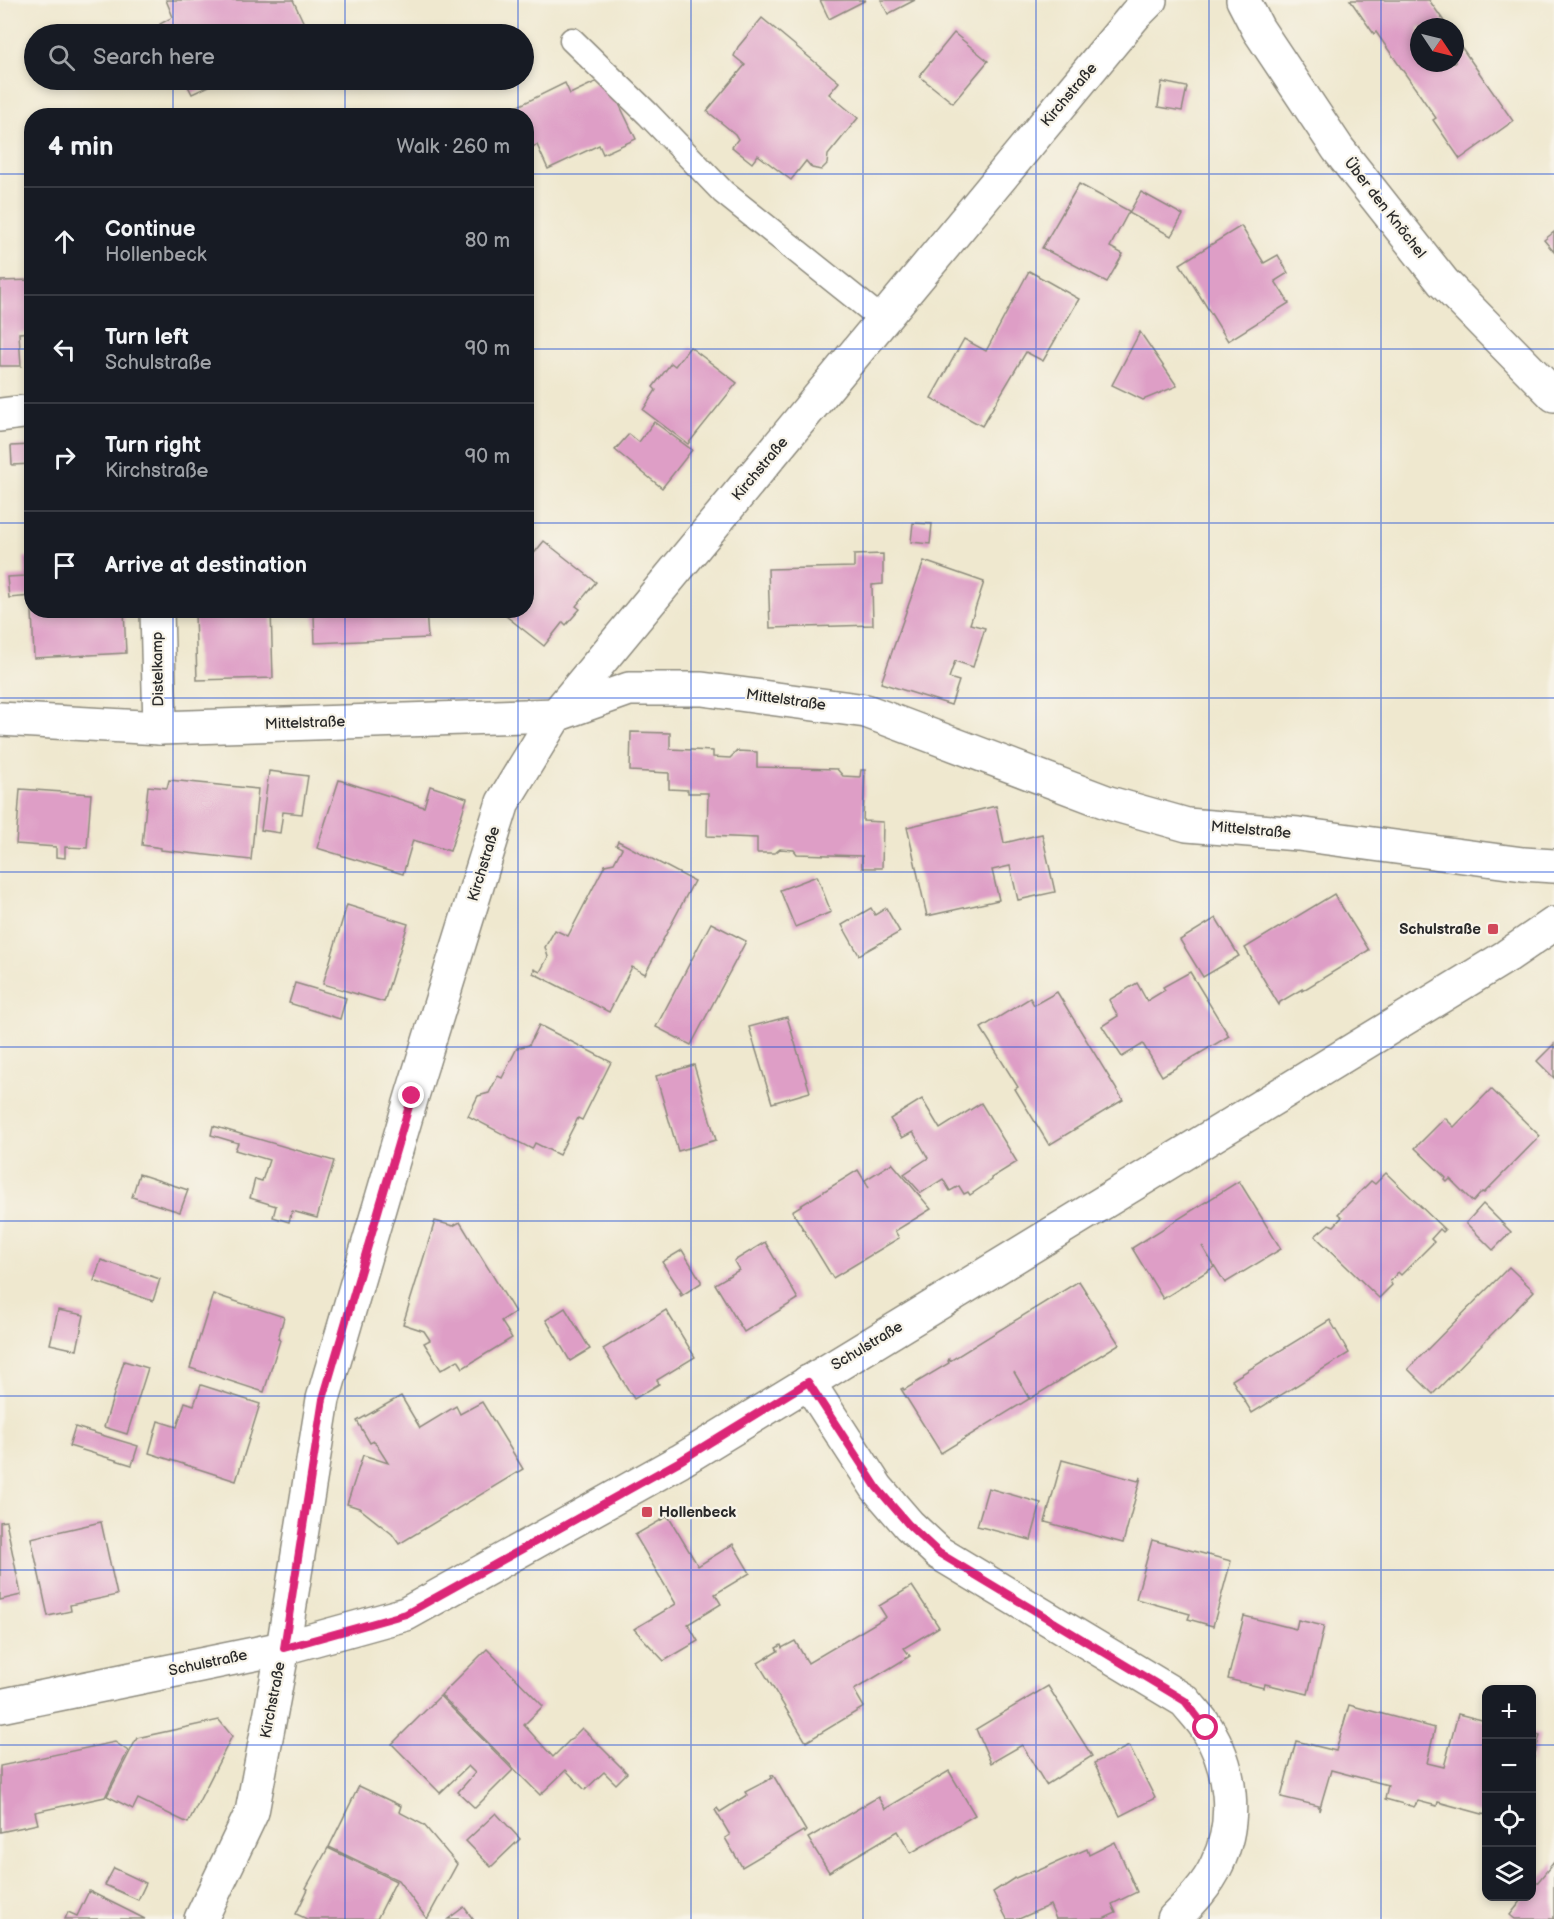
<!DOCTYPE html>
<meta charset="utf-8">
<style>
:root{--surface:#171b24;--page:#242831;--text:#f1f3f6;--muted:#9ea1a6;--line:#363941}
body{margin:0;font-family:"Balsamiq Sans",sans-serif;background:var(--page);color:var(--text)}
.controls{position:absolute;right:18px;bottom:18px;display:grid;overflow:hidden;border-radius:12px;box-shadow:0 3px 9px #0003}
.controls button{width:54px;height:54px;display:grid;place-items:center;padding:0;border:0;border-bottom:2px solid var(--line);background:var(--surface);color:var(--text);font:30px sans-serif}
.compass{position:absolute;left:1410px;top:18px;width:54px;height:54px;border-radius:50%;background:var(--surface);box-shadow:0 3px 9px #0003;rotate:125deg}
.stop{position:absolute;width:18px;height:18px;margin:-14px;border:4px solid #db2777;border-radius:50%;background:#fff}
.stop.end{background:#db2777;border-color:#fff;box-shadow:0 2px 6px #0008}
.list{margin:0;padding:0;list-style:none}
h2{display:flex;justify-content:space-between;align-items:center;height:78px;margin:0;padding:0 24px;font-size:26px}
h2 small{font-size:20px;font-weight:400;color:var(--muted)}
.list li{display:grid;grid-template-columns:39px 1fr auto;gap:18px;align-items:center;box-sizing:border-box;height:108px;padding:0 24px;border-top:2px solid var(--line)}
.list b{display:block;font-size:22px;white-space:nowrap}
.list p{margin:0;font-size:20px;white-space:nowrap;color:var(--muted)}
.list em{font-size:20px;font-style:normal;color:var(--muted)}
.icon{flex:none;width:33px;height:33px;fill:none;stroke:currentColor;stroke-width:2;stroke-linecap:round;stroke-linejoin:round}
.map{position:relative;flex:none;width:1554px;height:1919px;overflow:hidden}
.search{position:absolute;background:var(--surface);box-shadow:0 3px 9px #0003;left:24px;top:24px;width:510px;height:66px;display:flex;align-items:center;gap:15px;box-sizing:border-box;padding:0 21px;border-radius:33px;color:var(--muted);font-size:22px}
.panel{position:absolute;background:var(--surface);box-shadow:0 3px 9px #0003;left:24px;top:108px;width:510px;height:510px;border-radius:24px}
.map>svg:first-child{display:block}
.building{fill:#de9ec6}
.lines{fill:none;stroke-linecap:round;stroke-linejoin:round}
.lane-casing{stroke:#8d8a7d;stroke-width:27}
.street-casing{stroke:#8d8a7d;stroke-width:36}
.secondary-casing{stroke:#8d8a7d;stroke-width:36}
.lane{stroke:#fff;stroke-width:24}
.street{stroke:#fff;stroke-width:33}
.secondary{stroke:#fff;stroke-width:33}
.route{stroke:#db2777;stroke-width:8}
.grid{fill:none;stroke:#1d4ed8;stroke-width:1.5;stroke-opacity:0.55}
.poi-dot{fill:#d1495b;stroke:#f7f3e8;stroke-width:2}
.labels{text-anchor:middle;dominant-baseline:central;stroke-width:4.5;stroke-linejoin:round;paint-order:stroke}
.street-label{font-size:15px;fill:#2b2b2b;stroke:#f7f3e8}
.poi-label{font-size:15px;font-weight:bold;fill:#2b2b2b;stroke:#f7f3e8;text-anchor:end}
</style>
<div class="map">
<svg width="1554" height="1919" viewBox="0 0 1554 1919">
<rect width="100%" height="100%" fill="#f7f3e8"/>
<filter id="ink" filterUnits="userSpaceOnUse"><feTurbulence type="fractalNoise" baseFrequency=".0167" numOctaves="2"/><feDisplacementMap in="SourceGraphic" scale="12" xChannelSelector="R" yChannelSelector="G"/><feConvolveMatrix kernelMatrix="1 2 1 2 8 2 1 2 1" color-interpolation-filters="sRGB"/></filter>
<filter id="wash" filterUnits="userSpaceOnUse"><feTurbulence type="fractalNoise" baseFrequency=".008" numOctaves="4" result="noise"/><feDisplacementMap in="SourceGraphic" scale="24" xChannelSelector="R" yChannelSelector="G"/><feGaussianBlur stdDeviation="1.35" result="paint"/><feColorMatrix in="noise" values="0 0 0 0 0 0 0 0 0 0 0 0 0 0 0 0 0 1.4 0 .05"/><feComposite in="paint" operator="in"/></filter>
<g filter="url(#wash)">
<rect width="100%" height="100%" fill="#efe8cf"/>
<g id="blocks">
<g class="building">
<path d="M 166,0 L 293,0 L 307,30 L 298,34 L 165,34 L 160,24 L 173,17 Z"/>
<path d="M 820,0 L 866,0 L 829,19 Z"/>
<path d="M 881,0 L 915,0 L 888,14 Z"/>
<path d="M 1350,0 L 1429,0 L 1448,27 L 1419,27 L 1419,63 L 1455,63 L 1455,38 L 1513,121 L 1460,159 L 1433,120 L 1436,118 L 1376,32 L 1374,34 Z"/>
<path d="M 762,18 L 839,82 L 829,94 L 858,118 L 828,155 L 827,164 L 821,170 L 812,168 L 806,161 L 791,180 L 758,155 L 752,163 L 732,147 L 738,139 L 735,134 L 707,111 L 745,65 L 734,56 L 738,47 Z"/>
<path d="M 954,33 L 988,61 L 953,103 L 919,76 Z"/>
<path d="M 606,77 L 636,139 L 603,154 L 599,145 L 548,169 L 537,145 L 526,149 L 526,116 L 498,116 L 565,83 L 570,94 Z"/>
<path d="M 185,80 L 222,80 L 192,94 Z"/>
<path d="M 1162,82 L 1187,87 L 1182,111 L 1158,107 Z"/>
<path d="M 1079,184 L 1129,211 L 1110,247 L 1123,254 L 1107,282 L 1042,248 Z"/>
<path d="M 1141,192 L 1183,215 L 1171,236 L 1129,213 Z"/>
<path d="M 1241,226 L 1264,263 L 1278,255 L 1288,273 L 1275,281 L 1289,303 L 1228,341 L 1180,264 Z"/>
<path d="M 1554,232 L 1554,252 L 1544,240 Z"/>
<path d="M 1029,271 L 1079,299 L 1043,361 L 1026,352 L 982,426 L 931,398 L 964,339 L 986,351 Z"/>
<path d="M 32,280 L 32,332 L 19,333 L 21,366 L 0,366 L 0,281 Z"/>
<path d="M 1140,332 L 1177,386 L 1143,400 L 1112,385 Z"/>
<path d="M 690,347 L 737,383 L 688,444 L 643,410 L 656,390 L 653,387 L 671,363 L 675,366 Z"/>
<path d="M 654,422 L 692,450 L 662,488 L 615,450 L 629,434 L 639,442 Z"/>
<path d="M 32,445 L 32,464 L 12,465 L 11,446 Z"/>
<path d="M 913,523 L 932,524 L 930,544 L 911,542 Z"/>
<path d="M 544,541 L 596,582 L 576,606 L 580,609 L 566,625 L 563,622 L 544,646 L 506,616 L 508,614 L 503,610 L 526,610 L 526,557 L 531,557 Z"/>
<path d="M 883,554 L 883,584 L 872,585 L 873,625 L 770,628 L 768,569 L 854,567 L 854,555 Z"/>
<path d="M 24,557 L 32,557 L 32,596 L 9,598 L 7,577 L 25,576 Z"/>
<path d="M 924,561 L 984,582 L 970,624 L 985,628 L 973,667 L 955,661 L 949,678 L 959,681 L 951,705 L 881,683 Z"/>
<path d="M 32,610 L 124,610 L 126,653 L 34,658 Z"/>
<path d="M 271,610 L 273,678 L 197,680 L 195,613 Z"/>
<path d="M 290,610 L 426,610 L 428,638 L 315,643 L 314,615 L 291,616 Z"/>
<path d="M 631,732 L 670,733 L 670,749 L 713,751 L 713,757 L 730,758 L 737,751 L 757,752 L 757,767 L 837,769 L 843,776 L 860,777 L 861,770 L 865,770 L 863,821 L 883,822 L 882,868 L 862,868 L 862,856 L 797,854 L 794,850 L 780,849 L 775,853 L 757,853 L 757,838 L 707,836 L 708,793 L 688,793 L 688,790 L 669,789 L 669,773 L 630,771 Z"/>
<path d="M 269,771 L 308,776 L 302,814 L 283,812 L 280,833 L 261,830 Z"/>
<path d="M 169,780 L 258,789 L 251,860 L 161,850 L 161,848 L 142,845 L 148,786 L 167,788 Z"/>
<path d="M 339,780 L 424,807 L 430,786 L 467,798 L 450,851 L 413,840 L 403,874 L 317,848 Z"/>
<path d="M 20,789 L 91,794 L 87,848 L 65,847 L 65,858 L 56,857 L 56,847 L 16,844 Z"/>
<path d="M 996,806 L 1004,843 L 1042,834 L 1055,892 L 1018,900 L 1010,866 L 992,870 L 999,900 L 927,916 L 907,827 Z"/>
<path d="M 618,841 L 694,881 L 645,974 L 632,967 L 609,1012 L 533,973 L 534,969 L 540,972 L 548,957 L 545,947 L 555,930 L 568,936 L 605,865 L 614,863 L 622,848 L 616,845 Z"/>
<path d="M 817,876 L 831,912 L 795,927 L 780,890 Z"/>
<path d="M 1334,894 L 1369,950 L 1302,991 L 1302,989 L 1280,1002 L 1279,1005 L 1245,948 Z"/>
<path d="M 347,905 L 408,924 L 384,1002 L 323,984 Z"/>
<path d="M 871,908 L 875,915 L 886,908 L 900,932 L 859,955 L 842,925 Z"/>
<path d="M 1216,918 L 1239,956 L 1203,977 L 1180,940 Z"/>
<path d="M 711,923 L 746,941 L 691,1045 L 656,1027 Z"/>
<path d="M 1190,972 L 1229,1036 L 1162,1076 L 1143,1044 L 1122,1057 L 1102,1026 L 1118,1016 L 1109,1000 L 1137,983 L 1147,1001 L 1165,990 L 1163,987 Z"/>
<path d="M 295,983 L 346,998 L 340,1019 L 289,1003 Z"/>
<path d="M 1057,992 L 1123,1100 L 1049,1145 L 1015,1089 L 1018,1087 L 981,1028 L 1030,998 L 1034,1005 Z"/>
<path d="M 787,1017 L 810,1092 L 772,1103 L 749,1027 Z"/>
<path d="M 539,1025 L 611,1062 L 582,1120 L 578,1118 L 559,1155 L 535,1143 L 532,1149 L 468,1116 L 478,1096 L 489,1093 L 498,1076 L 502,1078 L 517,1048 L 529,1045 Z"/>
<path d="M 1554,1044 L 1554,1078 L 1537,1061 Z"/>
<path d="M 694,1065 L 716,1140 L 678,1151 L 656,1076 Z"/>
<path d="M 1491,1089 L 1540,1136 L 1484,1193 L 1482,1192 L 1473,1202 L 1450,1179 L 1447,1182 L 1445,1180 L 1446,1178 L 1415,1148 L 1445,1118 L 1454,1127 Z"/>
<path d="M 922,1099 L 940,1129 L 981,1103 L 1017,1162 L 991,1178 L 992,1180 L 970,1195 L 968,1192 L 964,1194 L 959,1186 L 950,1191 L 943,1179 L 921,1193 L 904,1174 L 928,1158 L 913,1132 L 902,1138 L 890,1119 Z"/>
<path d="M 213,1126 L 334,1161 L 317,1218 L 292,1211 L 289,1222 L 273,1217 L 276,1206 L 250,1198 L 255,1179 L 262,1181 L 269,1160 L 235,1150 L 238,1143 L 211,1135 Z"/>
<path d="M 892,1163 L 931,1209 L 895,1231 L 899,1238 L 833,1278 L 792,1211 L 858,1170 L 869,1188 L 865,1180 Z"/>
<path d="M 1386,1173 L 1445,1230 L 1443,1232 L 1440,1229 L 1431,1239 L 1434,1242 L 1401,1275 L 1398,1272 L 1390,1281 L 1392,1285 L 1379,1298 L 1315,1236 L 1329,1224 L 1334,1226 L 1342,1217 L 1338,1214 L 1371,1181 L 1375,1184 Z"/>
<path d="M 139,1174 L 188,1190 L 180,1212 L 132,1197 Z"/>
<path d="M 1239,1181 L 1281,1249 L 1225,1283 L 1202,1246 L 1214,1267 L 1163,1299 L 1132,1248 Z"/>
<path d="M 1483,1204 L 1511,1232 L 1493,1250 L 1466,1223 Z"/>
<path d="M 435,1221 L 453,1226 L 460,1222 L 515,1312 L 501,1321 L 512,1338 L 463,1368 L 458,1360 L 441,1370 L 424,1343 L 430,1340 L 424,1331 L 403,1324 Z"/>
<path d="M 765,1242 L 798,1299 L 744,1332 L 715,1284 L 739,1270 L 734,1261 Z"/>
<path d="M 682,1250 L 701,1281 L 701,1283 L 681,1296 L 680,1294 L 682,1293 L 662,1262 Z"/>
<path d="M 101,1260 L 160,1279 L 153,1301 L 94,1281 Z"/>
<path d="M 1509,1267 L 1534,1291 L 1433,1394 L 1408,1369 Z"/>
<path d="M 1079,1281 L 1119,1344 L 1030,1399 L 1014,1372 L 1029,1399 L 941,1453 L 901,1389 L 903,1388 L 904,1390 L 949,1363 L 948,1361 L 949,1359 L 950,1361 Z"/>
<path d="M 213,1294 L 284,1317 L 278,1339 L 280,1340 L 264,1392 L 190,1368 Z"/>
<path d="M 565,1308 L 590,1349 L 570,1361 L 546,1320 Z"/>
<path d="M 58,1310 L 84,1315 L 77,1350 L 50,1344 Z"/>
<path d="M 666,1310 L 695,1357 L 657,1380 L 659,1384 L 634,1399 L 603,1349 Z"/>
<path d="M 1330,1320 L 1349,1353 L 1252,1413 L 1232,1380 Z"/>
<path d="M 124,1361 L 148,1368 L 127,1434 L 104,1427 Z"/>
<path d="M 201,1385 L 260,1404 L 236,1481 L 149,1453 L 158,1421 L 177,1427 L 185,1402 L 194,1405 Z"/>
<path d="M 401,1396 L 420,1428 L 456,1406 L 460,1414 L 482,1402 L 523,1469 L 399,1544 L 392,1534 L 359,1508 L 347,1504 L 363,1455 L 388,1463 L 374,1441 L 370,1443 L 357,1421 Z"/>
<path d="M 75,1427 L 138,1446 L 132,1465 L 69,1446 Z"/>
<path d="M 1062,1460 L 1138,1481 L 1141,1477 L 1123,1543 L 1045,1522 Z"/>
<path d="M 988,1488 L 1041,1503 L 1031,1540 L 977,1526 Z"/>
<path d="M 668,1516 L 698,1566 L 733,1544 L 750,1573 L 715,1594 L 721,1604 L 688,1624 L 698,1641 L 664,1661 L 634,1629 L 676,1604 L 635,1535 Z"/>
<path d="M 6,1521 L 21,1595 L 0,1600 L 0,1522 Z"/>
<path d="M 101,1522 L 117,1595 L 70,1605 L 71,1611 L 48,1616 L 31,1538 Z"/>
<path d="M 1152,1540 L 1231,1561 L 1213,1626 L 1188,1619 L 1190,1614 L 1136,1599 Z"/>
<path d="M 912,1586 L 939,1627 L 904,1648 L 910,1656 L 854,1690 L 864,1707 L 806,1742 L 758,1663 L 778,1651 L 776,1648 L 781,1645 L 782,1648 L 795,1641 L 808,1663 L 886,1617 L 879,1606 Z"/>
<path d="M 1244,1616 L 1296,1629 L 1298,1620 L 1324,1626 L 1308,1694 L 1265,1684 L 1264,1688 L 1228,1679 Z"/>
<path d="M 487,1649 L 543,1706 L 524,1725 L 553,1757 L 582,1728 L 627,1773 L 616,1784 L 604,1772 L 585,1790 L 566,1770 L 540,1795 L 441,1695 Z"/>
<path d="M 1048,1686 L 1092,1756 L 1046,1785 L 1022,1745 L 991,1763 L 976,1729 Z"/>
<path d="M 440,1696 L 513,1770 L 475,1808 L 458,1792 L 475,1773 L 468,1766 L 440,1793 L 392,1744 Z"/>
<path d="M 1349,1705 L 1435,1728 L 1427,1763 L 1444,1767 L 1458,1714 L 1486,1721 L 1486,1815 L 1438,1802 L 1437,1806 L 1418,1801 L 1414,1807 L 1385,1799 L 1388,1785 L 1331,1770 L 1319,1811 L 1319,1806 L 1281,1797 L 1296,1741 L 1336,1751 Z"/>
<path d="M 219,1720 L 232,1736 L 188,1823 L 138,1799 L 133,1809 L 107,1796 L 137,1738 Z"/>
<path d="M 1532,1733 L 1540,1735 L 1532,1765 Z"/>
<path d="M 115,1742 L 128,1751 L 105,1797 L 35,1812 L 38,1824 L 0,1832 L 0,1766 Z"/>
<path d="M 1129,1746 L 1155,1798 L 1120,1816 L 1094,1763 Z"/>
<path d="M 949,1771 L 975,1815 L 911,1853 L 898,1831 L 829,1872 L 808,1838 L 878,1797 L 885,1809 Z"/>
<path d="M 773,1775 L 806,1831 L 804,1833 L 803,1831 L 742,1867 L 725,1838 L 730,1835 L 715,1810 L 717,1808 L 720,1812 L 747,1795 L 745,1792 L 772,1778 L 771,1776 Z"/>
<path d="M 359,1786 L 401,1806 L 399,1812 L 424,1825 L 457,1864 L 427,1919 L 398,1880 L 329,1847 Z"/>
<path d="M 496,1813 L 520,1839 L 491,1867 L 466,1841 Z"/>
<path d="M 1115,1842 L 1137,1892 L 1112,1904 L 1116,1913 L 1103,1919 L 1056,1919 L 1050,1905 L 1019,1919 L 1007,1919 L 993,1892 L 1013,1879 L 1034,1870 L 1035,1872 L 1087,1849 L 1089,1855 Z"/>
<path d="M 328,1848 L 396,1881 L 377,1919 L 307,1919 L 296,1914 L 308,1889 L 306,1888 Z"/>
<path d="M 1554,1862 L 1554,1919 L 1515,1919 L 1510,1915 L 1525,1896 L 1532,1896 L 1532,1889 Z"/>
<path d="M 114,1868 L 146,1883 L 138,1900 L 105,1885 Z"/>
<path d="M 89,1891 L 145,1919 L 65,1919 L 68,1912 L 77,1916 Z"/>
<path d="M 464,1907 L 473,1919 L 448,1919 Z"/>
</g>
</g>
</g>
<g filter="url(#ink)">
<use href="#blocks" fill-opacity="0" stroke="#8d8a7d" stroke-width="1.5"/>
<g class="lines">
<defs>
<path id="lane" d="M 572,40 L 648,114 L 723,192 L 883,320"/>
<g id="street">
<path d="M 0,415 L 32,411"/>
<path d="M 157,610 L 160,728"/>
<path d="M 0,719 L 160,728 L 556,715 L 629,689 L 702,689 L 866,711 L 1109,803 L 1187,825 L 1298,834 L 1523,864 L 1554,866"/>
<path d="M 808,1382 L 877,1488 L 909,1525 L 939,1553 L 1185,1701 C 1192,1710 1200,1718 1206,1727 C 1232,1767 1238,1821 1217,1864 C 1208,1885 1190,1903 1174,1919"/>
<path d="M 0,1706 L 283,1648 L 406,1614 L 680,1461 L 1507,956 L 1554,924"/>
<path d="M 201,1919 L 252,1812 L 283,1648 L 323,1399 L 412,1096 L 503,802 L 556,715 L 1135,15 L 1150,0"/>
</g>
<path id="secondary" d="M 1243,0 L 1258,29 L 1338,149 L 1443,282 L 1554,395"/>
</defs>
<use href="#lane" class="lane-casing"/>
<use href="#street" class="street-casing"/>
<use href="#secondary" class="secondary-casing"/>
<use href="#lane" class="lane"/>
<use href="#street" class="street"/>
<use href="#secondary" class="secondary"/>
</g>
</g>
<g class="lines" filter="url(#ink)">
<path class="route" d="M 412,1096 L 323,1399 L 284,1648 L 406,1614 L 680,1461 L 808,1382 L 877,1488 L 909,1525 L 939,1553 L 1185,1701 L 1206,1728"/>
</g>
<path class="grid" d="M 173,0 L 173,34M 345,0 L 345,34M 518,0 L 518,34M 691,0 L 691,1919M 863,0 L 863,1919M 1036,0 L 1036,1919M 1209,0 L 1209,1919M 1381,0 L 1381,1919M 173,80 L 173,116M 345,80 L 345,116M 518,80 L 518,116M 0,174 L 32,174M 526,174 L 1554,174M 0,349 L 32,349M 526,349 L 1554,349M 0,523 L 32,523M 526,523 L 1554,523M 173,610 L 173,1919M 345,610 L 345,1919M 518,610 L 518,1919M 0,698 L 1554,698M 0,872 L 1554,872M 0,1047 L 1554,1047M 0,1221 L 1554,1221M 0,1396 L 1554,1396M 0,1570 L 1554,1570M 0,1745 L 1486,1745M 1532,1745 L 1554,1745"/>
<g class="poi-dot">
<rect x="1487" y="923" width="12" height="12" rx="3"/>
<rect x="641" y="1506" width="12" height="12" rx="3"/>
</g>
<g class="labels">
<g class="street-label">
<text transform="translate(1069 95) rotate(-50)">Kirchstraße</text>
<text transform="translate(1385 208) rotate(52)">Über den Knöchel</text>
<text transform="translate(760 469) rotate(-50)">Kirchstraße</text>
<text transform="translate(158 669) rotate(-91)">Distelkamp</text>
<text transform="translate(786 700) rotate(8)">Mittelstraße</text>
<text transform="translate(305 723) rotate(-2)">Mittelstraße</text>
<text transform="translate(1251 830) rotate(5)">Mittelstraße</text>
<text transform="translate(484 864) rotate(-73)">Kirchstraße</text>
<text transform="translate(867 1346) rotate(-31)">Schulstraße</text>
<text transform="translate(208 1663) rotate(-12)">Schulstraße</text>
<text transform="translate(273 1700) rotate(-79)">Kirchstraße</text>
</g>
<g class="poi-label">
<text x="1481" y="929">Schulstraße</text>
<text x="659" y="1512" text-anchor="start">Hollenbeck</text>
</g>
</g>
</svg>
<div class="controls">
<button>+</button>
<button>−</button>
<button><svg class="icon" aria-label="locate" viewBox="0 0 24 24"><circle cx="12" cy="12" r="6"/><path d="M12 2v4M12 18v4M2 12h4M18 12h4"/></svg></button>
<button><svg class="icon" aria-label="layers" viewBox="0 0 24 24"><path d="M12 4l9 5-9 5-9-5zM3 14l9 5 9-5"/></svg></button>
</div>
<svg class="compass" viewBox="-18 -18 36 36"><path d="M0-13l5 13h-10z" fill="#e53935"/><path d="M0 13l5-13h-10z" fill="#9ea1a6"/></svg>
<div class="stop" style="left:1206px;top:1728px"></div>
<div class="stop end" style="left:412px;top:1096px"></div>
<div class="search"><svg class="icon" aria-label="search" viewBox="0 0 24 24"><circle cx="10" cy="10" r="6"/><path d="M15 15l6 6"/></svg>Search here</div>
<section class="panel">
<h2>4 min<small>Walk · 260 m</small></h2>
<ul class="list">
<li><svg class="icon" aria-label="ahead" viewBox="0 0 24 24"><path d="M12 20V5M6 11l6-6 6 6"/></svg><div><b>Continue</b><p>Hollenbeck</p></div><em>80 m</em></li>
<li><svg class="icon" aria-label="left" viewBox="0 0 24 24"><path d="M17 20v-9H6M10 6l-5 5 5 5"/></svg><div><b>Turn left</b><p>Schulstraße</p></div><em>90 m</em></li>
<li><svg class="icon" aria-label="right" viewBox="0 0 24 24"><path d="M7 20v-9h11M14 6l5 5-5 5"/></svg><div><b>Turn right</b><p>Kirchstraße</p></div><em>90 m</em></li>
<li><svg class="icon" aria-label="arrive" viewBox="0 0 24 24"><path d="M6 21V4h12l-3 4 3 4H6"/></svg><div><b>Arrive at destination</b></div></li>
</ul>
</section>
</div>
